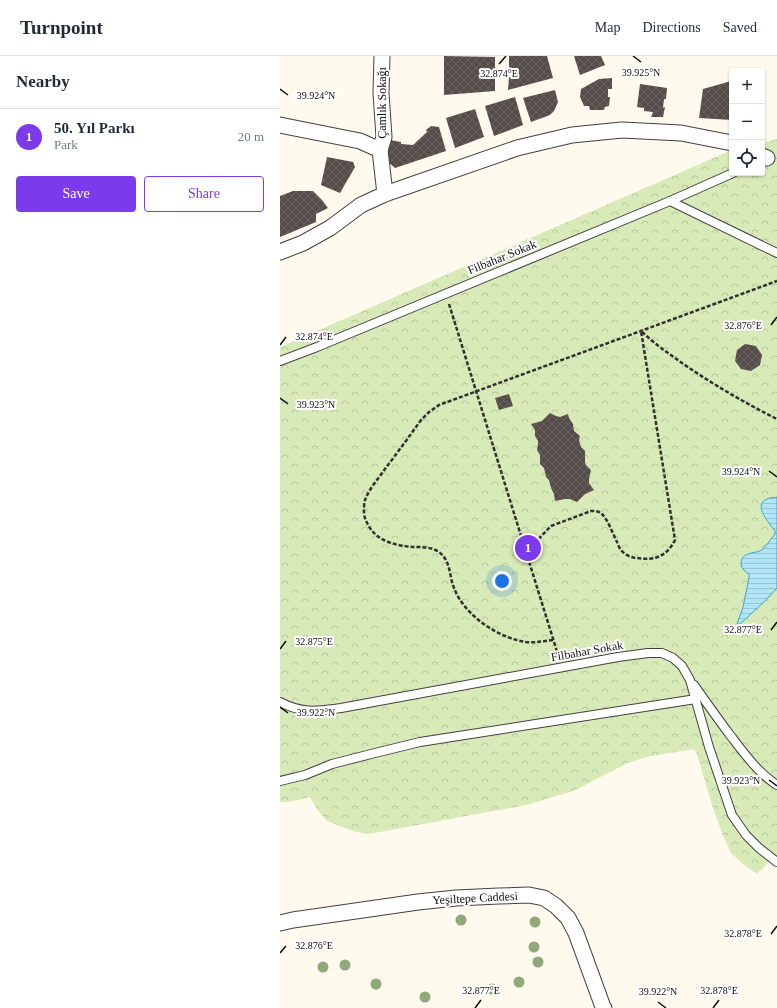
<!DOCTYPE html>
<meta charset="utf-8">
<style>
:root{--surface:#fff;--page:#f6f6f7;--text:#1f2937;--muted:#747a83;--line:#e0e1e3;--accent:#7c3aed}
body{margin:0;font-family:Georgia,serif;background:var(--page);color:var(--text)}
.controls{position:absolute;right:12px;top:12px;display:grid;overflow:hidden;border-radius:4px;box-shadow:0 1px 3px #0004}
.controls button{width:36px;height:36px;display:grid;place-items:center;padding:0;border:0;border-bottom:1px solid var(--line);background:var(--surface);color:var(--text);font:20px sans-serif}
.you{position:absolute;left:222px;top:525px;width:14px;height:14px;margin:-10px;border:3px solid #fff;border-radius:50%;background:#1a73e8;box-shadow:0 0 0 6px #1a73e833}
.badge{display:grid;place-items:center;width:26px;height:26px;border-radius:50%;background:var(--accent);color:#fff;font-size:13px;font-weight:700}
.pin{position:absolute;translate:-50% -50%;border:2px solid #fff;box-shadow:0 1px 4px #0006}
.list{margin:0;padding:0;list-style:none}
h2{display:flex;justify-content:space-between;align-items:center;height:52px;margin:0;padding:0 16px;font-size:17px}
h2 small{font-size:13px;font-weight:400;color:var(--muted)}
.list li{display:grid;grid-template-columns:26px 1fr auto;gap:12px;align-items:center;box-sizing:border-box;height:56px;padding:0 16px;border-top:1px solid var(--line)}
.list b{display:block;font-size:15px;white-space:nowrap}
.list p{margin:0;font-size:13px;white-space:nowrap;color:var(--muted)}
.list em{font-size:13px;font-style:normal;color:var(--muted)}
.actions{display:flex;gap:8px;padding:12px 16px}
.actions a{flex:1;padding:9px 0;border:1px solid var(--accent);border-radius:4px;text-align:center;font-size:14px;color:var(--accent)}
.actions .main{background:var(--accent);color:#fff}
.icon{flex:none;width:22px;height:22px;fill:none;stroke:currentColor;stroke-width:2;stroke-linecap:round;stroke-linejoin:round}
.map{position:relative;flex:none;width:497px;height:952px;overflow:hidden}
header{display:flex;align-items:center;gap:24px;box-sizing:border-box;height:56px;padding:0 20px;background:var(--surface);border-bottom:1px solid var(--line)}
header strong{font-size:19px}
nav{display:flex;gap:22px;margin-inline-start:auto;font-size:14px}
main{display:flex}
aside{flex:1;background:var(--surface)}
.map>svg:first-child{display:block}
.park{fill:url(#park-crowns)}
.water{fill:url(#water-rules);stroke:#37a7d0}
.building{fill:url(#building-cross-hatch)}
.lines{fill:none;stroke-linecap:round;stroke-linejoin:round}
.service-casing{stroke:#414141;stroke-width:10}
.minor-casing{stroke:#414141;stroke-width:17}
.path{stroke:#303030;stroke-width:2.5;stroke-dasharray:4 2;stroke-linecap:butt}
.service{stroke:#fff;stroke-width:8}
.minor{stroke:#fff;stroke-width:15}
.tree{fill:#90a97a}
.ticks{fill:none;stroke:#0e0e0e;stroke-width:1.5}
.labels{text-anchor:middle;dominant-baseline:central;stroke-width:4;stroke-linejoin:round;paint-order:stroke}
.street-label{font-size:12px;fill:#0e0e0e;stroke:#fff}
.ticks-label{font-size:10px;text-anchor:middle;fill:#0e0e0e;stroke:#fff;stroke-width:4;stroke-linejoin:round;paint-order:stroke}
</style>
<header>
<strong>Turnpoint</strong>
<nav><a>Map</a><a>Directions</a><a>Saved</a></nav>
</header>
<main>
<aside>
<h2>Nearby<small></small></h2>
<ul class="list">
<li><span class="badge">1</span><div><b>50. Yıl Parkı</b><p>Park</p></div><em>20 m</em></li>
</ul>
<div class="actions"><a class="main">Save</a><a>Share</a></div>
</aside>
<div class="map">
<svg width="497" height="952" viewBox="0 0 497 952">
<defs>
<pattern id="park-crowns" width="20" height="18" patternUnits="userSpaceOnUse"><rect width="20" height="18" fill="#d8eab7"/><path d="M2 6a3 3 0 1 1 6 0M12 15a3 3 0 1 1 6 0" fill="none" stroke="#b8c89c"/></pattern>
<pattern id="water-rules" width="6" height="5" patternUnits="userSpaceOnUse"><rect width="6" height="5" fill="#b2e6f7"/><path d="M0 2.5h6" fill="none" stroke="#98c4d3"/></pattern>
<pattern id="building-cross-hatch" width="8" height="8" patternUnits="userSpaceOnUse"><rect width="8" height="8" fill="#564d4a"/><path d="M0 0l8 8M0 8l8-8" fill="none" stroke="#696260"/></pattern>
</defs>
<rect width="100%" height="100%" fill="#fff9ee"/>
<path class="park" d="M 497,83 L 497,806 L 492,803 L 477,818 L 463,808 L 451,797 L 442,777 L 433,752 L 416,695 L 413,693 L 367,701 L 348,707 L 293,735 L 247,749 L 89,778 L 77,776 L 65,772 L 47,765 L 39,756 L 30,741 L 9,746 L 0,746 L 0,291 L 452,94 L 452,117 L 482,117 L 482,87 Z"/>
<path class="water" d="M 497,441 L 497,532 L 485,545 L 459,569 L 457,568 L 463,551 L 469,522 L 469,518 C 465,516 462,513 461,508 C 461,494 476,499 483,493 C 487,489 491,483 495,478 L 495,475 C 490,468 472,449 487,443 C 490,441 494,442 497,441 Z"/>
<g class="building">
<path d="M 164,0 L 215,1 L 215,35 L 164,39 Z"/>
<path d="M 229,0 L 267,0 L 273,22 L 228,34 L 229,21 L 231,21 L 231,12 L 229,12 Z"/>
<path d="M 294,0 L 321,0 L 325,9 L 300,19 Z"/>
<path d="M 332,22 L 332,33 L 328,33 L 328,41 L 330,41 L 329,50 L 325,51 L 324,54 L 310,54 L 309,50 L 304,50 L 300,41 L 301,33 L 319,23 Z"/>
<path d="M 451,25 L 452,29 L 452,64 L 419,62 L 423,33 Z"/>
<path d="M 360,28 L 387,32 L 386,43 L 384,43 L 383,52 L 385,51 L 383,61 L 371,61 L 373,56 L 364,55 L 364,52 L 357,51 Z"/>
<path d="M 275,34 L 278,46 L 274,55 L 270,59 L 251,66 L 243,42 Z"/>
<path d="M 235,41 L 243,69 L 214,80 L 205,50 Z"/>
<path d="M 195,53 L 204,81 L 175,92 L 166,62 Z"/>
<path d="M 151,70 L 159,71 L 166,95 L 115,112 L 105,103 L 110,84 L 121,86 L 121,88 L 133,89 L 147,76 L 146,74 Z"/>
<path d="M 47,101 L 73,106 L 75,111 L 60,137 L 41,129 Z"/>
<path d="M 13,135 L 33,135 L 42,144 L 48,152 L 36,158 L 36,166 L 0,181 L 0,140 Z"/>
<path d="M 465,288 L 476,290 L 482,299 L 480,309 L 471,315 L 461,313 L 455,305 L 457,294 Z"/>
<path d="M 229,338 L 233,350 L 219,354 L 215,342 Z"/>
<path d="M 270,357 L 276,360 L 280,361 L 288,358 L 289,362 L 293,368 L 294,375 L 300,380 L 299,384 L 301,391 L 305,395 L 305,406 L 306,409 L 311,414 L 309,423 L 309,427 L 314,434 L 305,438 L 297,446 L 290,443 L 285,443 L 275,445 L 274,438 L 271,432 L 269,424 L 266,421 L 265,416 L 264,412 L 260,408 L 260,399 L 257,394 L 258,388 L 258,385 L 255,380 L 255,374 L 251,368 L 262,365 Z"/>
</g>
<g class="lines">
<defs>
<g id="service">
<path d="M 390,145 L 497,197"/>
<path d="M 0,305 L 37,291 L 390,145 L 453,117"/>
<path d="M 414,629 C 426,646 438,663 450,679 C 464,697 478,717 497,729"/>
<path d="M 0,646 C 23,658 37,655 61,652 L 338,601 L 368,597 L 382,597 L 393,602 L 402,610 L 410,624 L 429,691 L 452,759 L 466,779 L 479,792 L 497,806"/>
<path d="M 0,725 L 25,719 L 52,708 L 95,697 L 140,686 L 416,643"/>
</g>
<g id="minor">
<path d="M 0,69 L 80,85 L 100,94 L 105,138"/>
<path d="M 100,94 L 104,81 L 101,37 L 102,0"/>
<path d="M 482,100 L 487,102"/>
<path d="M 0,196 L 23,187 L 50,172 L 81,149 L 105,138 L 237,92 L 292,79 L 342,74 L 401,77 L 452,87"/>
<path d="M 0,867 L 13,864 L 138,846 L 176,842 L 219,840 L 249,839 L 264,842 L 276,850 L 288,862 L 296,877 L 323,951 L 324,952"/>
</g>
</defs>
<use href="#service" class="service-casing"/>
<use href="#minor" class="minor-casing"/>
<g class="path">
<path d="M 169,248 L 279,602"/>
<path d="M 362,276 C 370,283 379,291 388,297 C 422,322 459,344 497,363"/>
<path d="M 246,496 L 271,470 L 311,455 C 315,455 319,455 322,458 C 328,464 333,478 337,486 C 338,488 339,492 341,494 C 344,498 351,502 357,502 C 375,505 387,500 395,484 L 361,275"/>
<path d="M 273,584 C 264,585 256,587 246,586 C 218,582 184,559 174,532 C 169,520 171,505 159,496 C 152,491 142,491 133,491 C 118,490 99,486 90,472 C 87,467 84,462 84,456 C 84,452 84,447 85,444 C 89,433 98,423 105,413 C 117,397 129,381 141,364 L 149,356 L 159,349 L 497,225"/>
</g>
<use href="#service" class="service"/>
<use href="#minor" class="minor"/>
</g>
<g class="tree">
<circle cx="181" cy="864" r="5.5"/>
<circle cx="255" cy="866" r="5.5"/>
<circle cx="254" cy="891" r="5.5"/>
<circle cx="258" cy="906" r="5.5"/>
<circle cx="65" cy="909" r="5.5"/>
<circle cx="43" cy="911" r="5.5"/>
<circle cx="239" cy="926" r="5.5"/>
<circle cx="96" cy="928" r="5.5"/>
<circle cx="212" cy="933" r="5.5"/>
<circle cx="145" cy="941" r="5.5"/>
</g>
<path class="ticks" d="M 353,0 L 361,6M 219,8 L 226,0M 0,33 L 8,39M 491,269 L 497,261M 0,289 L 6,281M 0,342 L 8,348M 489,415 L 497,421M 491,574 L 497,566M 0,593 L 6,585M 0,651 L 8,657M 489,724 L 497,730M 491,878 L 497,870M 0,897 L 6,890M 378,946 L 386,952M 195,952 L 201,944M 433,952 L 439,944"/>
<g class="labels">
<g class="street-label">
<text transform="translate(102 47) rotate(-90)">Çamlık Sokağı</text>
<text transform="translate(222 201) rotate(-22)">Filbahar Sokak</text>
<text transform="translate(307 595) rotate(-10)">Filbahar Sokak</text>
<text transform="translate(195 842) rotate(-3)">Yeşiltepe Caddesi</text>
</g>
</g>
<g class="ticks-label">
<text x="361" y="20">39.925°N</text>
<text x="219" y="21">32.874°E</text>
<text x="36" y="43">39.924°N</text>
<text x="463" y="273">32.876°E</text>
<text x="34" y="284">32.874°E</text>
<text x="36" y="352">39.923°N</text>
<text x="461" y="419">39.924°N</text>
<text x="463" y="577">32.877°E</text>
<text x="34" y="589">32.875°E</text>
<text x="36" y="660">39.922°N</text>
<text x="461" y="728">39.923°N</text>
<text x="463" y="881">32.878°E</text>
<text x="34" y="893">32.876°E</text>
<text x="201" y="938">32.877°E</text>
<text x="439" y="938">32.878°E</text>
<text x="378" y="939">39.922°N</text>
</g>
</svg>
<div class="controls">
<button>+</button>
<button>−</button>
<button><svg class="icon" aria-label="locate" viewBox="0 0 24 24"><circle cx="12" cy="12" r="6"/><path d="M12 2v4M12 18v4M2 12h4M18 12h4"/></svg></button>
</div>
<div class="you"></div>
<div class="pin badge" style="left:248px;top:492px">1</div>
</div>
</main>
